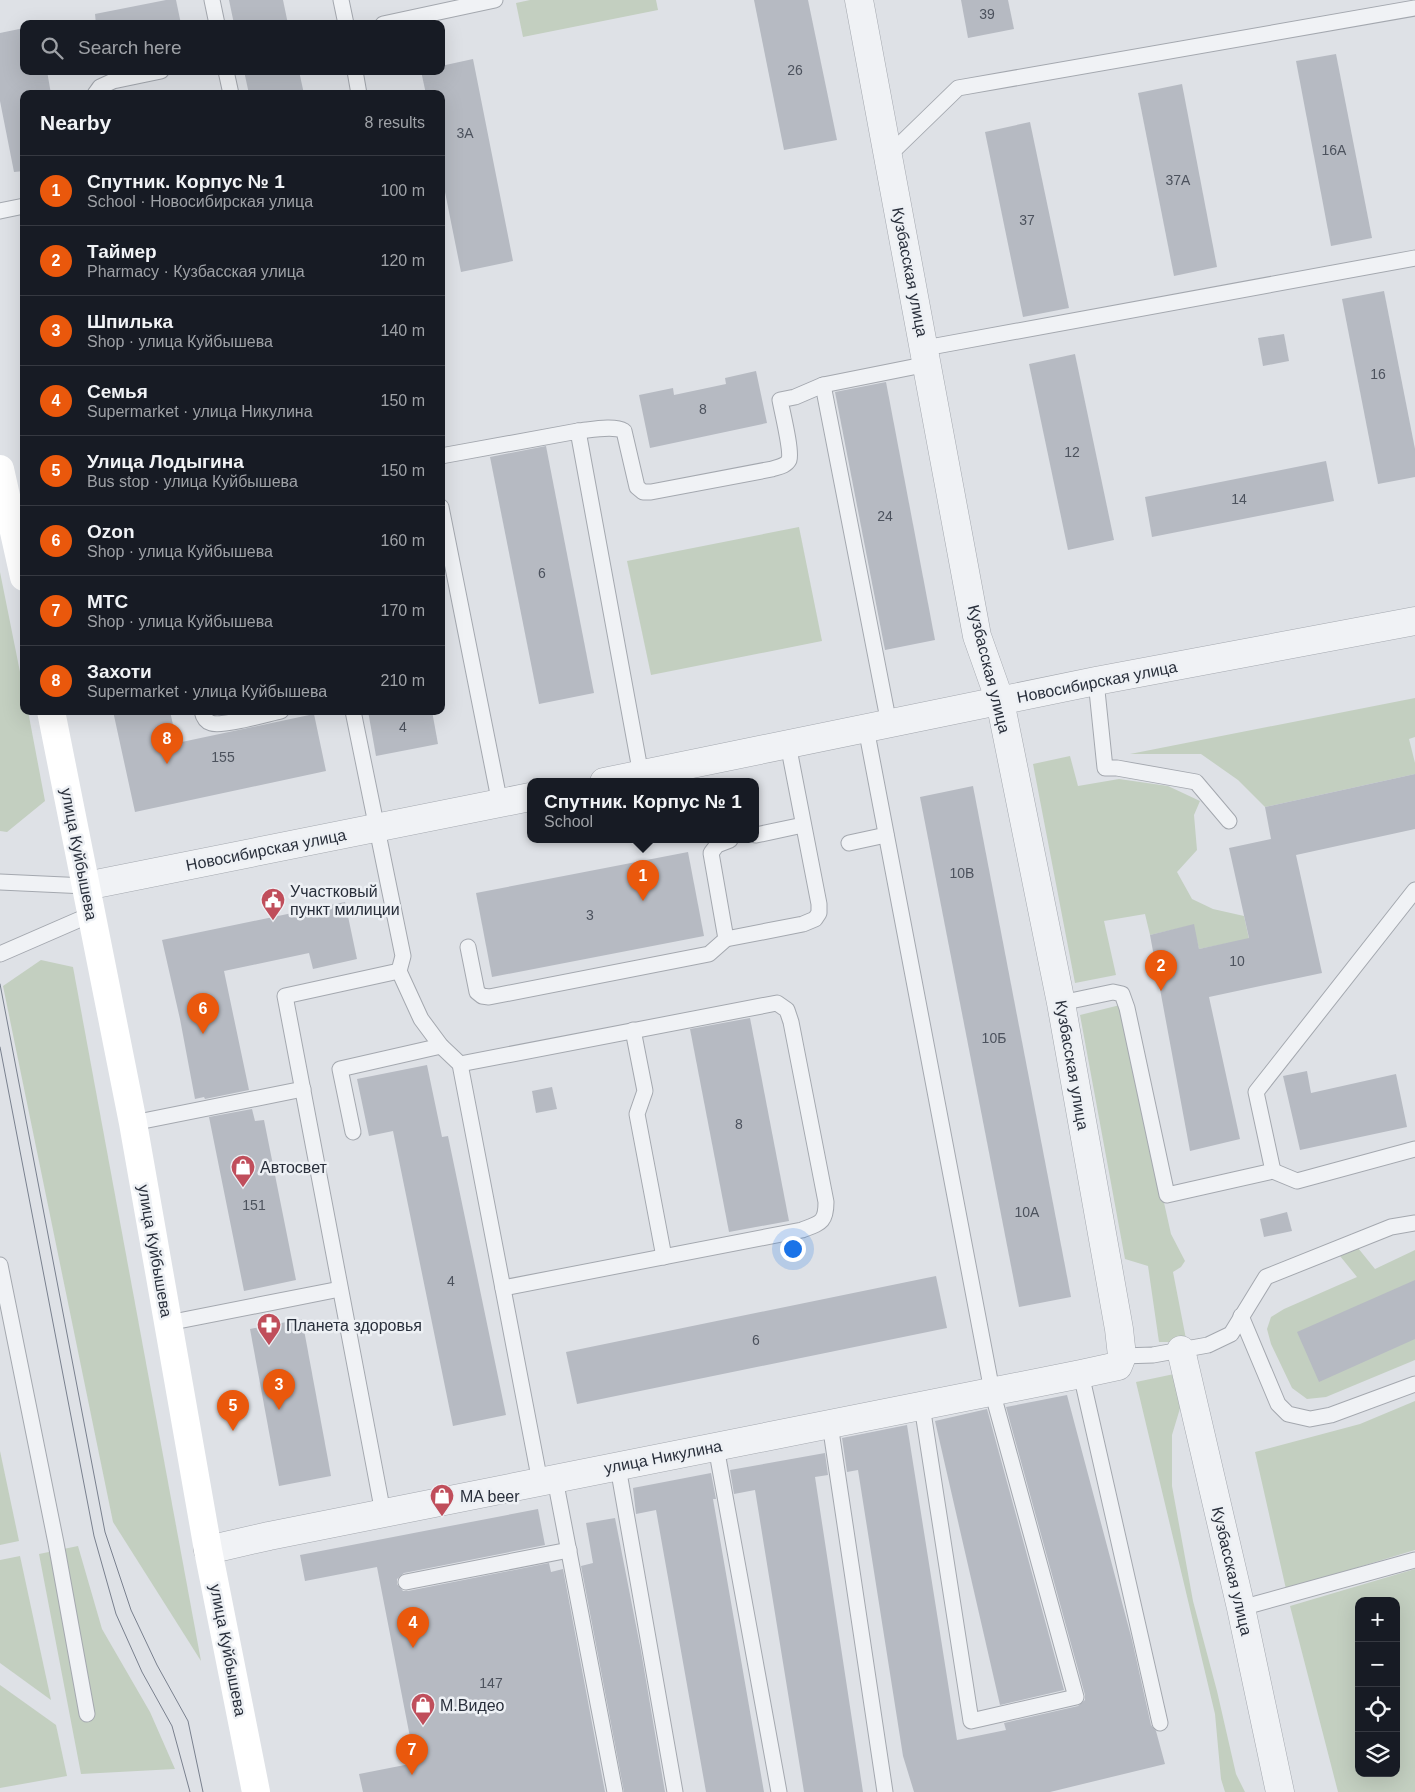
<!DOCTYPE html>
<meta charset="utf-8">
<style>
:root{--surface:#171b24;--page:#20242c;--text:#f1f3f6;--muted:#9ea1a6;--line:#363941;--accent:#ea580c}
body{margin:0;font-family:Helvetica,sans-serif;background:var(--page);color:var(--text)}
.controls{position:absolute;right:15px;bottom:15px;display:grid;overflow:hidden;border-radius:10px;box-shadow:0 5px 20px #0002}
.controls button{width:45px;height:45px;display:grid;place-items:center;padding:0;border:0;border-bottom:1px solid var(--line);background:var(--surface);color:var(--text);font:25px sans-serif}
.you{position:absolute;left:792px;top:1248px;width:18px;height:18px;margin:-12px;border:4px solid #fff;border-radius:50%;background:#1a73e8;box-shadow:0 0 0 8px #1a73e833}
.badge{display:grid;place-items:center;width:32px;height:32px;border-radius:50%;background:var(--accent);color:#fff;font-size:16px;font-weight:700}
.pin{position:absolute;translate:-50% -41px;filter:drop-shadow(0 1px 2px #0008)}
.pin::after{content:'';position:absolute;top:26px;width:18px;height:15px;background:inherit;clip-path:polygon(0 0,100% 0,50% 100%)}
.popup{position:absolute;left:527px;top:778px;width:232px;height:65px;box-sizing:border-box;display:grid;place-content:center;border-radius:10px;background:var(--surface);filter:drop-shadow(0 1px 4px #0005);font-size:16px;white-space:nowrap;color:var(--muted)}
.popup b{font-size:19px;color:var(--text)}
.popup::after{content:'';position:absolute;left:50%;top:100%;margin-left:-10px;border:10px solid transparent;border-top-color:var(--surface)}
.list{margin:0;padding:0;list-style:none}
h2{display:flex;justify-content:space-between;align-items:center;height:65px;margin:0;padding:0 20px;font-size:21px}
h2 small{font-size:16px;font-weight:400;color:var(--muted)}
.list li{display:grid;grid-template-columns:32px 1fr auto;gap:15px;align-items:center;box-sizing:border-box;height:70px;padding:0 20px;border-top:1px solid var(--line)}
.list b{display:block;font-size:19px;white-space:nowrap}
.list p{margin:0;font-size:16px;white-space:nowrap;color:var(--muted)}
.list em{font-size:16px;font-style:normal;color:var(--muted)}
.icon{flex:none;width:28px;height:28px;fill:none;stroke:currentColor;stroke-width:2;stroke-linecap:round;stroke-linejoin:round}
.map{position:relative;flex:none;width:1415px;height:1792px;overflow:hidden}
.search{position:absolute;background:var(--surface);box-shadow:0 5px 20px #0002;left:20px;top:20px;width:425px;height:55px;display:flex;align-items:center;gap:12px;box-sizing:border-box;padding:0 18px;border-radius:10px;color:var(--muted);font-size:19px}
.panel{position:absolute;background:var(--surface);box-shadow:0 5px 20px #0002;left:20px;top:90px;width:425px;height:625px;border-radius:10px}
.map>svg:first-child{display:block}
.green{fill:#c3cfc0;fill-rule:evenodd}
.building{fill:#b6bac2}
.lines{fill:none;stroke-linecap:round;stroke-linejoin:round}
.lane-casing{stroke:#a4a8af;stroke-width:17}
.street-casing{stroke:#a4a8af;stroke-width:29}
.lane{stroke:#f0f2f5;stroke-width:15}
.street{stroke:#f0f2f5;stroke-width:28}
.secondary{stroke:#fff;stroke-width:28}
.tram{stroke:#79808e;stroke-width:1}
.labels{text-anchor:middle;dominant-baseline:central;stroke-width:5;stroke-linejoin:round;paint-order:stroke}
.number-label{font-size:14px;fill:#4c525d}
.street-label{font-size:16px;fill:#292f3b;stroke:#edf0f4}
.poi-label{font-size:16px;fill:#292f3b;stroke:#edf0f4;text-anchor:start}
</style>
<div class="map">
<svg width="1415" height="1792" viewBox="0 0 1415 1792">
<rect width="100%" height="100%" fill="#dee1e6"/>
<g class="green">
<path d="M 530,0 L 656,0 L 658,10 L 523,37 L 516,3 Z"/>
<path d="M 799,527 L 822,641 L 651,675 L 627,561 Z"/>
<path d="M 0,572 L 24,692 L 24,711 L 28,711 L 45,801 L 7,832 L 0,831 Z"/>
<path d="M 1415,698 L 1415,737 L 1409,739 L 1415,763 L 1415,774 L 1265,807 L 1238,780 L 1201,754 L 1130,754 Z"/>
<path d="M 1070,756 L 1078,786 L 1119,779 L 1168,786 L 1200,801 L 1194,815 L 1197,850 L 1177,872 L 1192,899 L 1213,909 L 1244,916 L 1249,939 L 1199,949 L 1193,925 L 1150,935 L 1145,914 L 1104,921 L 1116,975 L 1075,983 L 1033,764 Z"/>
<path d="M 41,960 L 73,967 L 201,1661 L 113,1522 L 3,986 Z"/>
<path d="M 1120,1005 L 1171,1234 L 1185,1261 L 1181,1267 L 1173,1272 L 1186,1339 L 1169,1342 L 1159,1342 L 1148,1266 L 1125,1259 L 1080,1015 Z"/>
<path d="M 1358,1248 L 1375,1269 L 1415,1250 L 1415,1360 L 1326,1397 L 1307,1399 L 1292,1388 L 1271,1344 L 1267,1329 L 1271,1317 L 1284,1309 L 1357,1277 L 1340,1256 Z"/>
<path d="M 1179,1373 L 1184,1395 L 1172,1435 L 1172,1486 L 1193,1601 L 1217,1691 L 1236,1774 L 1245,1792 L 1225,1792 L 1221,1779 L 1215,1714 L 1136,1382 Z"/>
<path d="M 1415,1401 L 1415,1550 L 1286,1589 L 1255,1452 L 1360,1424 Z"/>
<path d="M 0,1451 L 19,1541 L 0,1545 Z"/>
<path d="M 78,1546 L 102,1629 L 150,1712 L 175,1769 L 81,1774 L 39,1554 Z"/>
<path d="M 20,1556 L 51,1700 L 0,1663 L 0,1560 Z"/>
<path d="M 1415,1569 L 1415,1792 L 1338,1792 L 1290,1606 ZM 1359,1601 L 1396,1601 L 1396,1773 L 1359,1773 Z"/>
<path d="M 0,1685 L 56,1725 L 67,1776 L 0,1788 Z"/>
</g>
<g class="building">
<path d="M 166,0 L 176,0 L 181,24 L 96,24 L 95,14 Z"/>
<path d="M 229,0 L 283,0 L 288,24 L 234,24 Z"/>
<path d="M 754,0 L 808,0 L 837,140 L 784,150 Z"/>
<path d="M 961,0 L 1008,0 L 1014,29 L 968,38 Z"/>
<path d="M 24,28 L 24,71 L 47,71 L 51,94 L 24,94 L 24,171 L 14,172 L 0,101 L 0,33 Z"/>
<path d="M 1336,54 L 1372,238 L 1331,246 L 1296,61 Z"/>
<path d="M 473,59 L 513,261 L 461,272 L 441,172 L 441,94 L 426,94 L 421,71 L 441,71 L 441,66 Z"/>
<path d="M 244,71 L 299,71 L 304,94 L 249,94 Z"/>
<path d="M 1182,84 L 1217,267 L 1174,276 L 1138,93 Z"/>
<path d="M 1030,122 L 1069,308 L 1023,317 L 985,132 Z"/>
<path d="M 1384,291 L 1415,449 L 1415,477 L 1378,484 L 1342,299 Z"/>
<path d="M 1284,334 L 1289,361 L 1263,366 L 1258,338 Z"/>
<path d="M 1075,354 L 1114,540 L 1068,550 L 1029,364 Z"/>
<path d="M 756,371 L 767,423 L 650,448 L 639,395 L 673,388 L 674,395 L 726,384 L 725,378 Z"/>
<path d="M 886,382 L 935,640 L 885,650 L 835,392 Z"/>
<path d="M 546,446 L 594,693 L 539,704 L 490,457 Z"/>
<path d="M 1326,461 L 1334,501 L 1152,537 L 1145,497 Z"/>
<path d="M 113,711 L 170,711 L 177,743 L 314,714 L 326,771 L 135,812 Z"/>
<path d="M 368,711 L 432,711 L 438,744 L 376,756 Z"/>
<path d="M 1415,774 L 1415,829 L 1296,855 L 1322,973 L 1209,997 L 1240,1139 L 1190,1151 L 1150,935 L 1194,924 L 1199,949 L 1249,938 L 1229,848 L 1271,839 L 1265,807 Z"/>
<path d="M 973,786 L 1071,1297 L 1019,1307 L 920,797 Z"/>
<path d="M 688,852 L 704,936 L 492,977 L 476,893 Z"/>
<path d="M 345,902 L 357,959 L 313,969 L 309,953 L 224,971 L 249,1090 L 205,1099 L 204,1097 L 195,1099 L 180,1019 L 162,940 Z"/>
<path d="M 750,1018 L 789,1221 L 729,1232 L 690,1029 Z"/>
<path d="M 427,1065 L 442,1137 L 448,1136 L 506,1415 L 453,1426 L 393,1131 L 369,1136 L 357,1079 Z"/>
<path d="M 1307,1071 L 1311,1093 L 1396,1074 L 1407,1127 L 1300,1150 L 1283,1076 Z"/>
<path d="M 552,1087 L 557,1109 L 536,1113 L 532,1091 Z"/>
<path d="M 252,1109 L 255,1121 L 264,1120 L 296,1280 L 244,1291 L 209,1117 Z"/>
<path d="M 1287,1212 L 1292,1231 L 1264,1237 L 1260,1219 Z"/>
<path d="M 936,1276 L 947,1328 L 577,1404 L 566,1352 Z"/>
<path d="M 1415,1280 L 1415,1339 L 1319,1382 L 1297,1332 Z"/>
<path d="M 302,1319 L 331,1476 L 279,1486 L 250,1329 Z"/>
<path d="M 1067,1395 L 1132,1640 L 1151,1725 L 1156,1731 L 1165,1764 L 1050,1792 L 914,1792 L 903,1756 L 858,1470 L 847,1472 L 842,1438 L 907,1425 L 957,1740 L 1006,1730 L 1004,1723 L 1078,1706 L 1085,1700 L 1085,1695 L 1006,1407 Z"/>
<path d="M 987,1409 L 1064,1690 L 1000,1705 L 935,1421 Z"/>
<path d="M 825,1453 L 828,1475 L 815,1477 L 863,1792 L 804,1792 L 755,1490 L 734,1494 L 730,1470 Z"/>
<path d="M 711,1473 L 716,1499 L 713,1499 L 764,1792 L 706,1792 L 656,1510 L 636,1514 L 633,1488 Z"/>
<path d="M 538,1509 L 545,1545 L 404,1573 L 397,1579 L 397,1584 L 403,1591 L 408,1591 L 549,1563 L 551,1572 L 563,1569 L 605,1792 L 363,1792 L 359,1774 L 415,1763 L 377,1567 L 305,1581 L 300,1555 Z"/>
<path d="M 615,1518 L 641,1651 L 665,1792 L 624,1792 L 581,1566 L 593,1563 L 586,1523 Z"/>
</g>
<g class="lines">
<defs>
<g id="lane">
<path d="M 212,0 L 217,24"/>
<path d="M 341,0 L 346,24"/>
<path d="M 383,24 L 495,0"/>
<path d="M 226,71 L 231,94"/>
<path d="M 355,71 L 359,94"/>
<path d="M 95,94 L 100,87 L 113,81 L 161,71"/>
<path d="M 888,156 L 958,88 L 1415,8"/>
<path d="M 0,211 L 24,206"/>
<path d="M 925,348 L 1415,258"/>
<path d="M 823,385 L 889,724"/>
<path d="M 578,431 C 590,430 614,425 624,431 L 637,487 L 643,492 L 651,492 L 772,469 C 778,467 786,466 789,460 C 792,451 782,411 780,400 L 795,397 L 823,385 L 928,364"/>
<path d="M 441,456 L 578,431 L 641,775"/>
<path d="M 441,507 L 500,804"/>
<path d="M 1096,681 L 1105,768 L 1117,768 L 1196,782 L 1229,821"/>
<path d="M 202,711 C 203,716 205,721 211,723 C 222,727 267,714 281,711"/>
<path d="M 353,711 L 403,956 L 399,971 L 285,996 L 383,1513"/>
<path d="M 866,728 L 992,1391 L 1076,1697 L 971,1721 L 922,1406"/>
<path d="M 756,835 L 803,825"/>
<path d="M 849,843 L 886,835"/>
<path d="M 0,882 L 86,886"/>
<path d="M 726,939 L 711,853 L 717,845 L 730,840"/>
<path d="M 468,947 L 477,992 L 482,996 L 489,997 L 709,954 L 726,939 L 803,924 L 815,919 L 819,913 L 819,904 L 788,744"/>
<path d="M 0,954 L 92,914"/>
<path d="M 399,971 L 421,1019 L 441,1046 L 460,1064 L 540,1482"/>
<path d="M 1061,1003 L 1113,992 L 1122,994 L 1127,1008 L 1167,1195 L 1273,1171 L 1256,1092 L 1415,890"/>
<path d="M 633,1030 L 645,1091 L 637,1114 L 664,1257"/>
<path d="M 460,1064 L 777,1003 L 787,1010 L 791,1022 L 826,1202 C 826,1223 820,1223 802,1230 L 503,1288"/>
<path d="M 133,1123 L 303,1089"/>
<path d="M 353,1132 L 340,1069 L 441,1046"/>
<path d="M 1273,1171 L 1297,1181 L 1415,1149"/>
<path d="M 0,1265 L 56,1543 L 87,1714"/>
<path d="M 1241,1316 L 1278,1404 L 1288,1414 L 1310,1419 L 1331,1415 L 1415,1384"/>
<path d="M 168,1323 L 340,1289"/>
<path d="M 1122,1356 L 1153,1355 L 1208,1345 L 1231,1334 L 1266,1277 L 1391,1227 L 1415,1223"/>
<path d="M 1081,1374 L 1160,1723"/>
<path d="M 830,1424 L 885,1792"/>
<path d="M 716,1447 L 779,1792"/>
<path d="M 618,1467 L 675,1792"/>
<path d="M 555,1479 L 615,1792"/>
<path d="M 406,1582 L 569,1550"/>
<path d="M 1241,1608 L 1415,1560"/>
</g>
<g id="street">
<path d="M 604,782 L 1096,681 L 1415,621"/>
<path d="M 86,886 L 530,797"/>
<path d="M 1181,1350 L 1241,1608 L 1280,1792"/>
<path d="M 208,1550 L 269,1536 L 1081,1374 L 1118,1366 L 1122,1356 L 1119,1329 L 1061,1003 L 1000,701 L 977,636 L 859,0"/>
</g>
</defs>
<use href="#lane" class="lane-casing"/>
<use href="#street" class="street-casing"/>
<use href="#lane" class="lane"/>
<use href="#street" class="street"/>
<g class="secondary">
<path d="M 0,469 L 24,577"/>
<path d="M 51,711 L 133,1123 L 208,1550 L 256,1792"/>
</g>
<g class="tram">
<path d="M 0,984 L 105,1532 L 131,1610 L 157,1665 L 188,1721 L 203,1792"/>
<path d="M 0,1047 L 94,1536 L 116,1614 L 142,1672 L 172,1726 L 190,1792"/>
</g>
</g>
<defs>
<symbol id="civic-pin" viewBox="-11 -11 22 30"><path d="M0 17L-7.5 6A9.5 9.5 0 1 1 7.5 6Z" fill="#c04e5b" stroke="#edf0f4"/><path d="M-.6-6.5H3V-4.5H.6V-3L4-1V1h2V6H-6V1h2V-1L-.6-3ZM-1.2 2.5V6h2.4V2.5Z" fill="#fff"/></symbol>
<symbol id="shop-pin" viewBox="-11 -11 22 30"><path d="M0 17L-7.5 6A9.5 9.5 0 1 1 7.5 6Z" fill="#c04e5b" stroke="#edf0f4"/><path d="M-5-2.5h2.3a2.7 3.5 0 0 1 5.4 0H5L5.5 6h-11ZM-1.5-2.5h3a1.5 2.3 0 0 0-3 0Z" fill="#fff"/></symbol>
<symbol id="pharmacy-pin" viewBox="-11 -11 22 30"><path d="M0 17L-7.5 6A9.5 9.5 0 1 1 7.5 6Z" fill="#c04e5b" stroke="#edf0f4"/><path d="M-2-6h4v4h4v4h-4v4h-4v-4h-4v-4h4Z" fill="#fff"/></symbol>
</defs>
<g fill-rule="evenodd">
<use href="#civic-pin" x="259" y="886" width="28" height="38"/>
<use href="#shop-pin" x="229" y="1153" width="28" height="38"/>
<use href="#pharmacy-pin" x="255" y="1311" width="28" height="38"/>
<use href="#shop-pin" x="428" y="1482" width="28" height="38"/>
<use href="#shop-pin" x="409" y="1691" width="28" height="38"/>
</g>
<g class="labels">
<g class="number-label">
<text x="987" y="14">39</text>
<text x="795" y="70">26</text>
<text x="465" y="133">3А</text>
<text x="1334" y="150">16А</text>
<text x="1178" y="180">37А</text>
<text x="1027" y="220">37</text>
<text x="1378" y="374">16</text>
<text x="703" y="409">8</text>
<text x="1072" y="452">12</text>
<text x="1239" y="499">14</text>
<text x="885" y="516">24</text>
<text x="542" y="573">6</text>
<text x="403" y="727">4</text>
<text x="223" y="757">155</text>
<text x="962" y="873">10В</text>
<text x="590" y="915">3</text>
<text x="1237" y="961">10</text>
<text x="994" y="1038">10Б</text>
<text x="739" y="1124">8</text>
<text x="254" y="1205">151</text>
<text x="1027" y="1212">10А</text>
<text x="451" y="1281">4</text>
<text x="756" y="1340">6</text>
<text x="491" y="1683">147</text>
</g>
<g class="street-label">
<text transform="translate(910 272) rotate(79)">Кузбасская улица</text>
<text transform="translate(989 669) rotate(76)">Кузбасская улица</text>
<text transform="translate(1097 682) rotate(-11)">Новосибирская улица</text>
<text transform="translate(266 850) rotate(-11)">Новосибирская улица</text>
<text transform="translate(79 854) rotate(79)">улица Куйбышева</text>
<text transform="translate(1072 1065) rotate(80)">Кузбасская улица</text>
<text transform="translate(155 1251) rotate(80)">улица Куйбышева</text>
<text transform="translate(663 1457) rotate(-11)">улица Никулина</text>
<text transform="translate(1232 1571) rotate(77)">Кузбасская улица</text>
<text transform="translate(228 1650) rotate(79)">улица Куйбышева</text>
</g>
<g class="poi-label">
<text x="290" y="891">Участковый<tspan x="290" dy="18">пункт милиции</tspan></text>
<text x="260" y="1167">Автосвет</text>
<text x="286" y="1325">Планета здоровья</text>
<text x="460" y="1496">MA beer</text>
<text x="440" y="1705">М.Видео</text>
</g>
</g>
</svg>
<div class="controls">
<button>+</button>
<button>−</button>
<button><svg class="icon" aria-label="locate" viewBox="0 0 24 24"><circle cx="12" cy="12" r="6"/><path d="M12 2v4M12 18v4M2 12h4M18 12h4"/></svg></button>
<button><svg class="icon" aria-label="layers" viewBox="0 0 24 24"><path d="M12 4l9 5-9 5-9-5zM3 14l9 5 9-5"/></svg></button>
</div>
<div class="you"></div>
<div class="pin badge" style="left:643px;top:901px">1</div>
<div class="popup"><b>Спутник. Корпус № 1</b>School</div>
<div class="pin badge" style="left:1161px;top:991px">2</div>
<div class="pin badge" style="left:279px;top:1410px">3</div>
<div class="pin badge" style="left:413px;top:1648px">4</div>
<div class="pin badge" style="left:233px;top:1431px">5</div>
<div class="pin badge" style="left:203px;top:1034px">6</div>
<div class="pin badge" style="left:412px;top:1775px">7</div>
<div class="pin badge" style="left:167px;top:764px">8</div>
<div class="search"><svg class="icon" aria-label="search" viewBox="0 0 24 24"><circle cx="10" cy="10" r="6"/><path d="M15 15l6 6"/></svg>Search here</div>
<section class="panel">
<h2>Nearby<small>8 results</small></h2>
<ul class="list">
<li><span class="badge">1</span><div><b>Спутник. Корпус № 1</b><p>School · Новосибирская улица</p></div><em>100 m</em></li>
<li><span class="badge">2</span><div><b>Таймер</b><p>Pharmacy · Кузбасская улица</p></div><em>120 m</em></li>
<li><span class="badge">3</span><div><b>Шпилька</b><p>Shop · улица Куйбышева</p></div><em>140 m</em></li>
<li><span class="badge">4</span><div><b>Семья</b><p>Supermarket · улица Никулина</p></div><em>150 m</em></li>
<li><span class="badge">5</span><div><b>Улица Лодыгина</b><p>Bus stop · улица Куйбышева</p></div><em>150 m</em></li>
<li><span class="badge">6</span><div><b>Ozon</b><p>Shop · улица Куйбышева</p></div><em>160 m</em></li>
<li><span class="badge">7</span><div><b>МТС</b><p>Shop · улица Куйбышева</p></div><em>170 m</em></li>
<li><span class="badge">8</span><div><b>Захоти</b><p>Supermarket · улица Куйбышева</p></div><em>210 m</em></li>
</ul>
</section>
</div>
